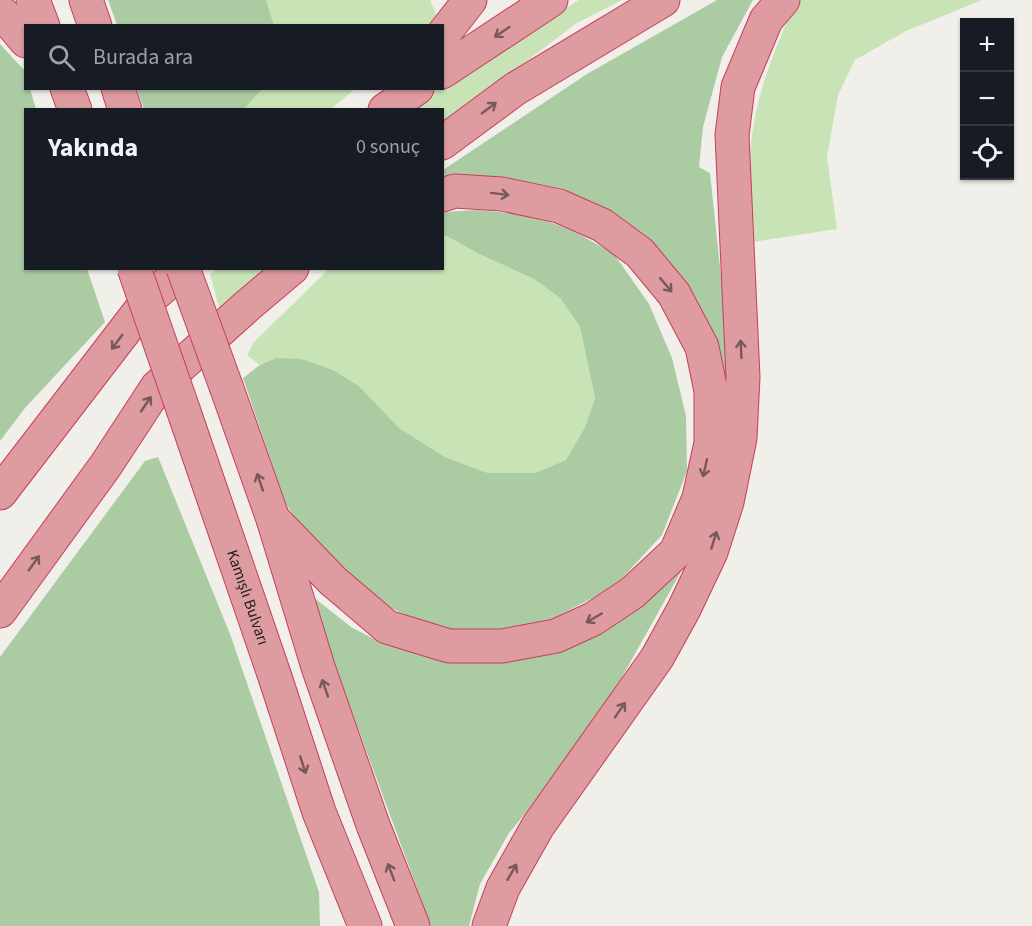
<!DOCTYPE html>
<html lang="tr">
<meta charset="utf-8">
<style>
:root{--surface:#171b24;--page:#242831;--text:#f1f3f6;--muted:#9ea1a6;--line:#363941}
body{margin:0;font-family:"Source Sans 3",sans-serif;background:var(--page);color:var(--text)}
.controls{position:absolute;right:18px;top:18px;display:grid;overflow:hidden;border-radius:0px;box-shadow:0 2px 4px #0004}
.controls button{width:54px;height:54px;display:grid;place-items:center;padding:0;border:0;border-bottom:2px solid var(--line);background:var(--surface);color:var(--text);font:30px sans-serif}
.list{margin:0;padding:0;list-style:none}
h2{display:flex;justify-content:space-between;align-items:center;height:78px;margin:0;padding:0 24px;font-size:26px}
h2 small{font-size:20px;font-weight:400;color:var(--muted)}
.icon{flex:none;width:33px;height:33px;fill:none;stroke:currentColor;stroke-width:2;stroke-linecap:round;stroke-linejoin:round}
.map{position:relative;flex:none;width:1032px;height:926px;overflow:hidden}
.search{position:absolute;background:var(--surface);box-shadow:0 2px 4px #0004;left:24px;top:24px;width:420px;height:66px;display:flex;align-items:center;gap:15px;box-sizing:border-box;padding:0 21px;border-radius:0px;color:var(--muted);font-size:22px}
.panel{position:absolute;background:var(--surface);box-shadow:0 2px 4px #0004;left:24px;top:108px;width:420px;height:162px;border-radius:0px}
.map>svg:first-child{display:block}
.grass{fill:#c8e4b6}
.forest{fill:#abcba3}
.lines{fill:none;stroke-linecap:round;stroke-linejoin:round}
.highway-casing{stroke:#c83d5e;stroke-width:35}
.highway{stroke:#de9ba0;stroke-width:33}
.highway-bridge-casing{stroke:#c83d5e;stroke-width:35;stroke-linecap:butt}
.highway-bridge{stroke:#de9ba0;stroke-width:33}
.oneway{stroke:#77585b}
.labels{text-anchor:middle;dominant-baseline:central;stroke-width:5;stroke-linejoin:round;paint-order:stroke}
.street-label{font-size:16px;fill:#222;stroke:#fff}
</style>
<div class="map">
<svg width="1032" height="926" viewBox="0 0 1032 926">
<rect width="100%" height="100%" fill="#f1efea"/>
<g class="grass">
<path d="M 266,0 L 430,0 L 436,14 L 430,25 L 274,25 Z"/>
<path d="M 579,0 L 622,0 L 577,23 L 443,124 L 442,110 L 407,110 L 436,89 L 442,88 L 443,85 Z"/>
<path d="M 797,0 L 982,0 L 906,31 L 855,60 L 838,95 L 827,157 L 837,229 L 752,242 C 751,216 749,189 750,163 C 751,105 773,52 797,0 Z"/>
<path d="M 262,88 L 355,88 L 355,89 L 331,109 L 243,109 Z"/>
<path d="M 443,234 L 477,253 L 534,279 L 560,298 L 580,327 L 595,398 L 585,427 L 566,460 L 535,473 L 488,473 L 445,457 L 399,428 L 360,387 L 276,358 L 260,365 L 247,355 L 254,342 L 329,269 L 442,268 Z"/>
<path d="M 217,269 L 269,269 L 220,311 L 210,274 Z"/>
</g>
<g class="forest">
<path d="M 108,0 L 266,0 L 274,25 L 117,25 Z"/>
<path d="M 717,0 L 753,0 L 722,57 L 703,127 L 699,167 L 710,173 L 728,343 L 725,399 L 617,221 L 443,185 L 443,170 L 587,74 Z"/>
<path d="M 0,44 L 24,70 L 26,88 L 30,89 L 36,109 L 26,110 L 26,268 L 87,269 L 105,322 L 25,408 L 0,441 Z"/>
<path d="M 137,89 L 137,88 L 262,89 L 243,110 L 144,109 Z"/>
<path d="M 476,210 L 533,215 L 577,233 L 614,254 L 649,304 L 672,358 L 686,416 L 687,471 L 662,535 L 614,587 L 546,622 L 498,634 L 439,630 L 380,603 L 310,543 L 285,502 L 243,378 L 260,365 L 276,358 L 301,359 L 333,370 L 360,387 L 399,428 L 445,457 L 488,473 L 535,473 L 566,460 L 585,427 L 595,398 L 580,327 L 560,298 L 534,279 L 477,253 L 443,234 L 443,212 Z"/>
<path d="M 158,457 L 230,634 L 319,892 L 320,926 L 0,926 L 0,657 L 145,461 Z"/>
<path d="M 687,561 L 618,684 L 554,779 L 509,833 L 480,884 L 469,926 L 431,926 L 308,593 L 351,627 L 380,642 L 416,653 L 455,661 L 493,663 L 528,658 L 582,639 Z"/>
</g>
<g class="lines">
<defs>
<g id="highway">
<path d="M 33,0 L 43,26"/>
<path d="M 86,0 L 95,26"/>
<path d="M 0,13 L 4,15 L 26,41"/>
<path d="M 442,36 L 470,0"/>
<path d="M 442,72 L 551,0"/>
<path d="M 67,88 L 75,110"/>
<path d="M 118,88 L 125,110"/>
<path d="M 385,110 L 417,88"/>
<path d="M 442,143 L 515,89 L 663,0"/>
<path d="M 227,389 L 273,519 L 318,667 L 373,825 L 413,926"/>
<path id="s1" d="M 184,412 L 275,677 L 319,812 L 365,926"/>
<path d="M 0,493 L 149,299 L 185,268"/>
<path d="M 273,519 L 333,581 L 387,627 L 449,646 L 502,646 L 556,636 L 593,619 L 632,593 L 676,552 L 699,498 L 711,443 L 711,391 L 702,347 L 674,294 L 640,253 L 602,225 L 559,206 L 502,194 L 455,191 L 442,195"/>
<path d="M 0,611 L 106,465 L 157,387 L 247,306 L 292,268"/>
<path d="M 489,926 L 503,888 L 538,826 L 657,658 L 684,609 L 711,552 L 727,502 L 740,438 L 743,377 L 732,135 L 738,87 L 766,20 L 783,0"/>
</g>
</defs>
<use href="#highway" class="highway-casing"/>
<use href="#highway" class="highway"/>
<defs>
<g id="highway-bridge">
<path d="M 134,268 L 184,412"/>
<path d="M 183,268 L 227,389"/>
</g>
</defs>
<use href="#highway-bridge" class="highway-bridge-casing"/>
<use href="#highway-bridge" class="highway-bridge"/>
</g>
<defs><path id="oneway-shaft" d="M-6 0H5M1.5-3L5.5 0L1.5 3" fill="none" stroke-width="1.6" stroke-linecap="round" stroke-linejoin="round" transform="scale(1.5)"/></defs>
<g class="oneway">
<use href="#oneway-shaft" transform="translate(502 32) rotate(146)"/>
<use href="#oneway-shaft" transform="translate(489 108) rotate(-37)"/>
<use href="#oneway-shaft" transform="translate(500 194) rotate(7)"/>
<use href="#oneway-shaft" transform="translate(666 285) rotate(50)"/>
<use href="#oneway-shaft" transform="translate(117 342) rotate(127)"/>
<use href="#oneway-shaft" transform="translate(741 349) rotate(-93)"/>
<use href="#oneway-shaft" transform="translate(146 404) rotate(-56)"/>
<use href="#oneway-shaft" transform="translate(705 468) rotate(103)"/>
<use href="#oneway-shaft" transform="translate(260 482) rotate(-109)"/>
<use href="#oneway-shaft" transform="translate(714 540) rotate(-73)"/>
<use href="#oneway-shaft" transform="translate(34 563) rotate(-54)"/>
<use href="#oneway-shaft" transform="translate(594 618) rotate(150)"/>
<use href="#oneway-shaft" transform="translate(325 688) rotate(-109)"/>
<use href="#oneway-shaft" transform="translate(620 710) rotate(-55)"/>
<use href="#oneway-shaft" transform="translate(303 765) rotate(72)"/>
<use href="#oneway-shaft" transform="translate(391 872) rotate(-111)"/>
<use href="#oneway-shaft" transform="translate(512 872) rotate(-60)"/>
</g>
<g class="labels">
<g class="street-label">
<text stroke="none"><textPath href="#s1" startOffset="196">Kamışlı Bulvarı</textPath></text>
</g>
</g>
</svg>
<div class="controls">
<button>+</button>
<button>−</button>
<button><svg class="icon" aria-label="locate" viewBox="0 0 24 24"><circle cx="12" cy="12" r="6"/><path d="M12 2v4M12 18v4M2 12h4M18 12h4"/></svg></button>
</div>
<div class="search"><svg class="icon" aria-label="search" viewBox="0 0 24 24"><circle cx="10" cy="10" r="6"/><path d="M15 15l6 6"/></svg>Burada ara</div>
<section class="panel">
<h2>Yakında<small>0 sonuç</small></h2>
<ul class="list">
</ul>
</section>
</div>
